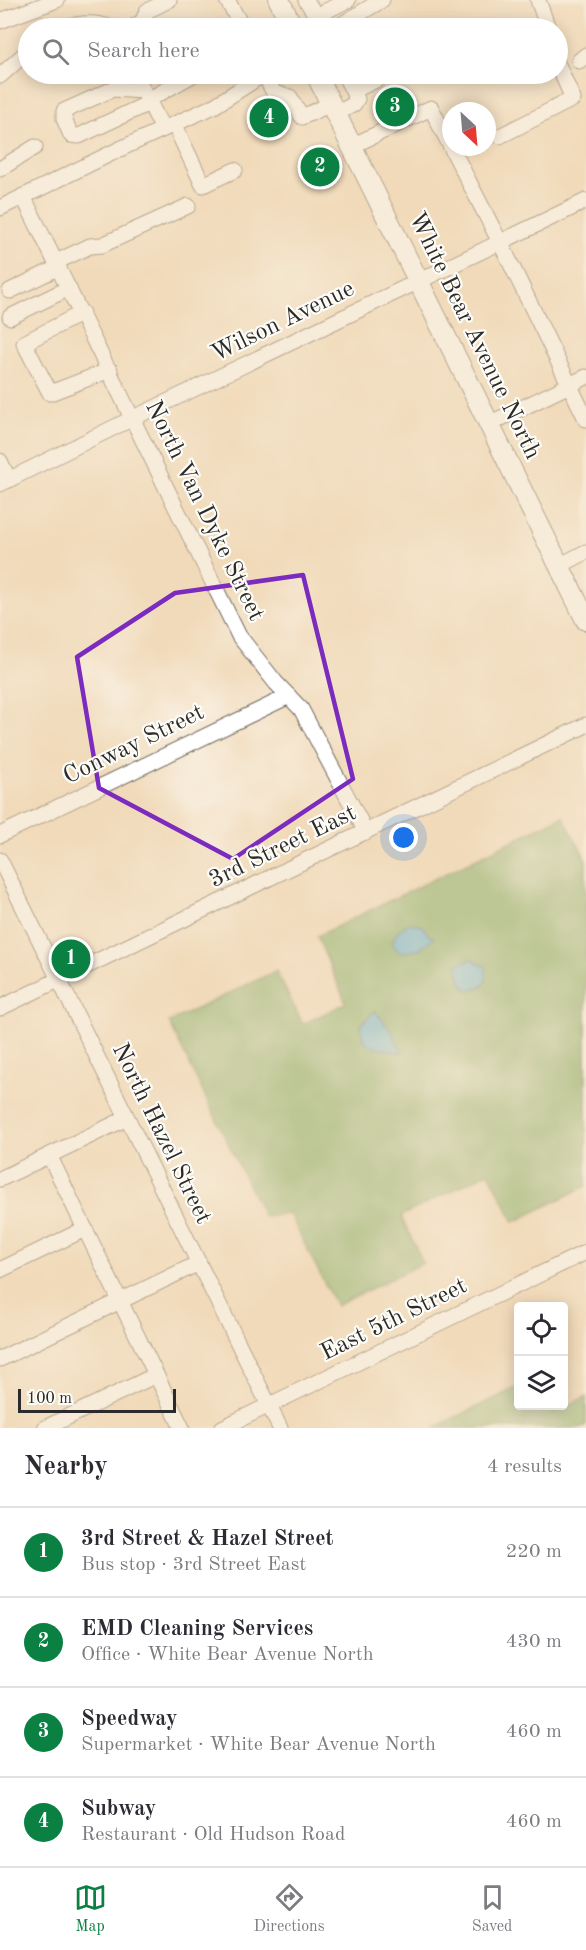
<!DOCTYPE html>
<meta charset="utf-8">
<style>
:root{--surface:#fff;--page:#f2f2f3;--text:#2b2b33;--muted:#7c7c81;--line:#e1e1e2;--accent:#0b8043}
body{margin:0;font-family:"Old Standard TT",serif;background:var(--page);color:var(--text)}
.controls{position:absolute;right:18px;bottom:18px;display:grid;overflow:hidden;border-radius:6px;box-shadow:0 3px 15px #0003}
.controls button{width:54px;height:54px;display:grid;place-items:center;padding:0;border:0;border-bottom:2px solid var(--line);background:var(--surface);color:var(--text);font:30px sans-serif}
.compass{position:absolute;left:442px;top:102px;width:54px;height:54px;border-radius:50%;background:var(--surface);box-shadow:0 3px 15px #0003;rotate:154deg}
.scale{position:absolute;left:18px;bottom:15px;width:158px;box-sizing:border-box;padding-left:6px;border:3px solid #2b2b2b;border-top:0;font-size:16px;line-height:21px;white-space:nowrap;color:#2b2b2b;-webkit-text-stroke:4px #fdfcf7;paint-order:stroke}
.you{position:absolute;left:404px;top:838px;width:21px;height:21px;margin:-15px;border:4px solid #fff;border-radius:50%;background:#1a73e8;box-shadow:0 0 0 9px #1a73e833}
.badge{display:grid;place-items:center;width:39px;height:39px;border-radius:50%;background:var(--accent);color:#fff;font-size:20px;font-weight:700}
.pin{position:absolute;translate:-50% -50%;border:3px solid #fff;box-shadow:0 2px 6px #0006}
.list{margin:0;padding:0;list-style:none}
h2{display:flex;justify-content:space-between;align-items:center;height:78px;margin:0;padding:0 24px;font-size:26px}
h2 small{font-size:20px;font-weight:400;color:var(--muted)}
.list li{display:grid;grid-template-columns:39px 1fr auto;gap:18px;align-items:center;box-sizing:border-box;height:90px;padding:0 24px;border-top:2px solid var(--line)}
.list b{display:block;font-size:22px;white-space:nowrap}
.list p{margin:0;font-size:20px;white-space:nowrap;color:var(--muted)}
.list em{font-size:20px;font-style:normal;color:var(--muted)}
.icon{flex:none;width:33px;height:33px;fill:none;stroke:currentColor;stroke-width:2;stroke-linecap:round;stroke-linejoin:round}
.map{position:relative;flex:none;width:586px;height:1428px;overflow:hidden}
.search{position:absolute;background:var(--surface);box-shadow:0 3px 15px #0003;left:18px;right:18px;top:18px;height:66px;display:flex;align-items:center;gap:15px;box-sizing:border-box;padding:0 21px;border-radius:33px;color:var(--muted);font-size:22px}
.sheet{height:438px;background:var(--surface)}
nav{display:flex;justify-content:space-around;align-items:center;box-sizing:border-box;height:84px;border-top:2px solid var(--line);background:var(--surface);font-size:16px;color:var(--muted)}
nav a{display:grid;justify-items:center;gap:3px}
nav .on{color:var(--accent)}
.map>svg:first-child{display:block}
.forest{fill:#7fae68;stroke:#556c4a;stroke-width:1.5}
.water{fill:#5fb6dc;stroke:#457084;stroke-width:1.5}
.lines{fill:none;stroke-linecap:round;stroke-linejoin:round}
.minor-casing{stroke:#70685d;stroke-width:17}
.major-casing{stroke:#70685d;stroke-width:22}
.minor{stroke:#fff;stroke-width:15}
.major{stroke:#fff;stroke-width:20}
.marked{fill:none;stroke:#7b2cbf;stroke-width:4.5;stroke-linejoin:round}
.labels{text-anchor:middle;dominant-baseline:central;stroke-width:4.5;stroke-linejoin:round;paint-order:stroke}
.street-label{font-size:24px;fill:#2b2b2b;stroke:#fdfcf7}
</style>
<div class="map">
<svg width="586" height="1428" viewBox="0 0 586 1428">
<rect width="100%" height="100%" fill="#fdfcf7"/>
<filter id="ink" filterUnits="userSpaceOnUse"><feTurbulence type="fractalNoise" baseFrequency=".0167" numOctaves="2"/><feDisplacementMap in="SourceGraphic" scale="12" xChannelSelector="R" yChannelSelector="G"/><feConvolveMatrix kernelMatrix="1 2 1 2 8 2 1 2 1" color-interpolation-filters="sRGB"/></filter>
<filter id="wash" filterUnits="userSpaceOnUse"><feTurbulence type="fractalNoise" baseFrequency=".008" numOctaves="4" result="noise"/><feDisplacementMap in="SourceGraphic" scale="24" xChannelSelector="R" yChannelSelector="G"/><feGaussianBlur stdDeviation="1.35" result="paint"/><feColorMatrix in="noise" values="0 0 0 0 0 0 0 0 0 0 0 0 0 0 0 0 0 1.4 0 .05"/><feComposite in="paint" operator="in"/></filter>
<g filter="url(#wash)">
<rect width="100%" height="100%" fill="#f1daba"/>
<g class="forest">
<path d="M 563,816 L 586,860 L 586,1186 L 514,1222 L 489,1172 L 401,1216 L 423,1263 L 336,1306 L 289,1213 L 264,1217 L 169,1022 L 276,971 L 303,1024 L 346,1003 L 317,936 Z"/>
<path d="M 518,1387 L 518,1406 L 550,1406 L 554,1412 L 586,1397 L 586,1425 L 579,1428 L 433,1428 Z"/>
</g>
<g class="water">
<path d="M 410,923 L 423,926 L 428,935 L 434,938 L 420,949 L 400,953 L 392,943 L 398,931 Z"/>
<path d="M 472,959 L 486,967 L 486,983 L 478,988 L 468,990 L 461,982 L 458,964 Z"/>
<path d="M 375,1011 L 392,1032 L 402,1053 C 383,1046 361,1053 361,1025 Z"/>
</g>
</g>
<g filter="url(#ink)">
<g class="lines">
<defs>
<g id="minor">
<path d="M 227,0 L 243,28"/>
<path d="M 306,0 L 315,14 L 320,14 L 348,0"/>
<path d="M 538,0 L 548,28"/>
<path d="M 0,21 L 57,0"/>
<path d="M 62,28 C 79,23 95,21 111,28"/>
<path d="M 136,28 L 135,26 L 143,21 L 147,11 L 169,0"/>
<path d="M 336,28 L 382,0"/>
<path d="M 579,61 L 586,55"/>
<path d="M 134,74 L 147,97"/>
<path d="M 264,74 L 274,93 L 290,97 L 302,117 L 331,104"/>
<path d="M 0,76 L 28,51"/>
<path d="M 143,91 L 113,89 L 64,111 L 64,119 L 71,135 L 79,136 L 149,103"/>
<path d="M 353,91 L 388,74"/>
<path d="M 336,114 L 354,104 L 357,99 L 344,74"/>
<path d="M 174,124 L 203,185 L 235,170"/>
<path d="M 163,129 L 148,100 L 194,74"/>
<path d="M 500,136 L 573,99 L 558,65"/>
<path d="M 352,146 L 431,108 L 506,254 L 586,419"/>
<path d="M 0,169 L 35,147"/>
<path d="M 23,196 L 239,636 L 276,683 L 301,709 L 366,832"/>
<path d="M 0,208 L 122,148 L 214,106 L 264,74"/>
<path d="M 56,262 L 90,246 L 102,245 L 188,206"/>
<path d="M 10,291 L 59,267"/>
<path d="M 82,313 L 24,343 L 50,393 L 110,370"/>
<path d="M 10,317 L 69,288"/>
<path d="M 489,424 L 586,377"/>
<path d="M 0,461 L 9,480"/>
<path d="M 0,484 L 123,423 L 586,201"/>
<path d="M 559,566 L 586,552"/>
<path d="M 0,835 L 289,696"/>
<path d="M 0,860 L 280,1428"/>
<path d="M 0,1008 L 586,725"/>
<path d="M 49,1155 L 182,1428"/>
<path d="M 0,1179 L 127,1118"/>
<path d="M 0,1270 L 85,1229"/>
<path d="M 0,1359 L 199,1263"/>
<path d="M 45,1428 L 156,1375"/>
<path d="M 222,1428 L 586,1252"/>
</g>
<g id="major">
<path d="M 279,0 L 293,28"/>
<path d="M 316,74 L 586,620"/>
</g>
</defs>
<use href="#minor" class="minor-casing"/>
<use href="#major" class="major-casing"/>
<use href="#minor" class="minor"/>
<use href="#major" class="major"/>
</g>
</g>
<path d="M0 0H586V1428H0ZM 303,575 L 353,779 L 233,859 L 99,788 L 77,657 L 175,593 Z" fill="#f1daba" fill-opacity=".55" fill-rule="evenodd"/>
<path class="marked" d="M 303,575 L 353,779 L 233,859 L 99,788 L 77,657 L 175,593 Z"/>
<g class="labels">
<g class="street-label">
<text transform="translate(283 322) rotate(-26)">Wilson Avenue</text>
<text transform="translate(474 336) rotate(64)">White Bear Avenue North</text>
<text transform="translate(204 511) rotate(64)">North Van Dyke Street</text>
<text transform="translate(134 745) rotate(-26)">Conway Street</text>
<text transform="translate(283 847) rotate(-26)">3rd Street East</text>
<text transform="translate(161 1134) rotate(64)">North Hazel Street</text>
<text transform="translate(394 1320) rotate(-26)">East 5th Street</text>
</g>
</g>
</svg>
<div class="controls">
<button><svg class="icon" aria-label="locate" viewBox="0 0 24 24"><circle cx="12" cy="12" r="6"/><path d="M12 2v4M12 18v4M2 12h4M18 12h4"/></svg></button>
<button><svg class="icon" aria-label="layers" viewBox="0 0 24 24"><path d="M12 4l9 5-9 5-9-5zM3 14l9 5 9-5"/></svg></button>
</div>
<svg class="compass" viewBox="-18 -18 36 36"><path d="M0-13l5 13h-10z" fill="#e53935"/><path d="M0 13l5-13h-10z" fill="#7c7c81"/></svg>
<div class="scale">100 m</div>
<div class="you"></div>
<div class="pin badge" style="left:71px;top:959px">1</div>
<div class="pin badge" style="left:320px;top:167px">2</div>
<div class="pin badge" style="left:395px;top:107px">3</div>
<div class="pin badge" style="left:269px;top:118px">4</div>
<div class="search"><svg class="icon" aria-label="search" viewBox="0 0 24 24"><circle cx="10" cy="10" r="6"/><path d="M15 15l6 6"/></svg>Search here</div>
</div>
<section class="sheet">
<h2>Nearby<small>4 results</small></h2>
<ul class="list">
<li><span class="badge">1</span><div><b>3rd Street &amp; Hazel Street</b><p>Bus stop · 3rd Street East</p></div><em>220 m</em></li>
<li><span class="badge">2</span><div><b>EMD Cleaning Services</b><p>Office · White Bear Avenue North</p></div><em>430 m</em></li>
<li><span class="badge">3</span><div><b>Speedway</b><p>Supermarket · White Bear Avenue North</p></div><em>460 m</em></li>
<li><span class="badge">4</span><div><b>Subway</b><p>Restaurant · Old Hudson Road</p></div><em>460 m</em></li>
</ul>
</section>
<nav>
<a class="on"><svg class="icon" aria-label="map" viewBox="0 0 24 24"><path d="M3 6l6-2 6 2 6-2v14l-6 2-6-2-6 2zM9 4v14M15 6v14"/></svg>Map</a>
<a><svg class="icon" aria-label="directions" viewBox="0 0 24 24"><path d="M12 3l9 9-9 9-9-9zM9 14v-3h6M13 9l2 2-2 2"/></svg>Directions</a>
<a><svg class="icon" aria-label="saved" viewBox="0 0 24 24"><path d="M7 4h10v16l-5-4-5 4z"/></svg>Saved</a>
</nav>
